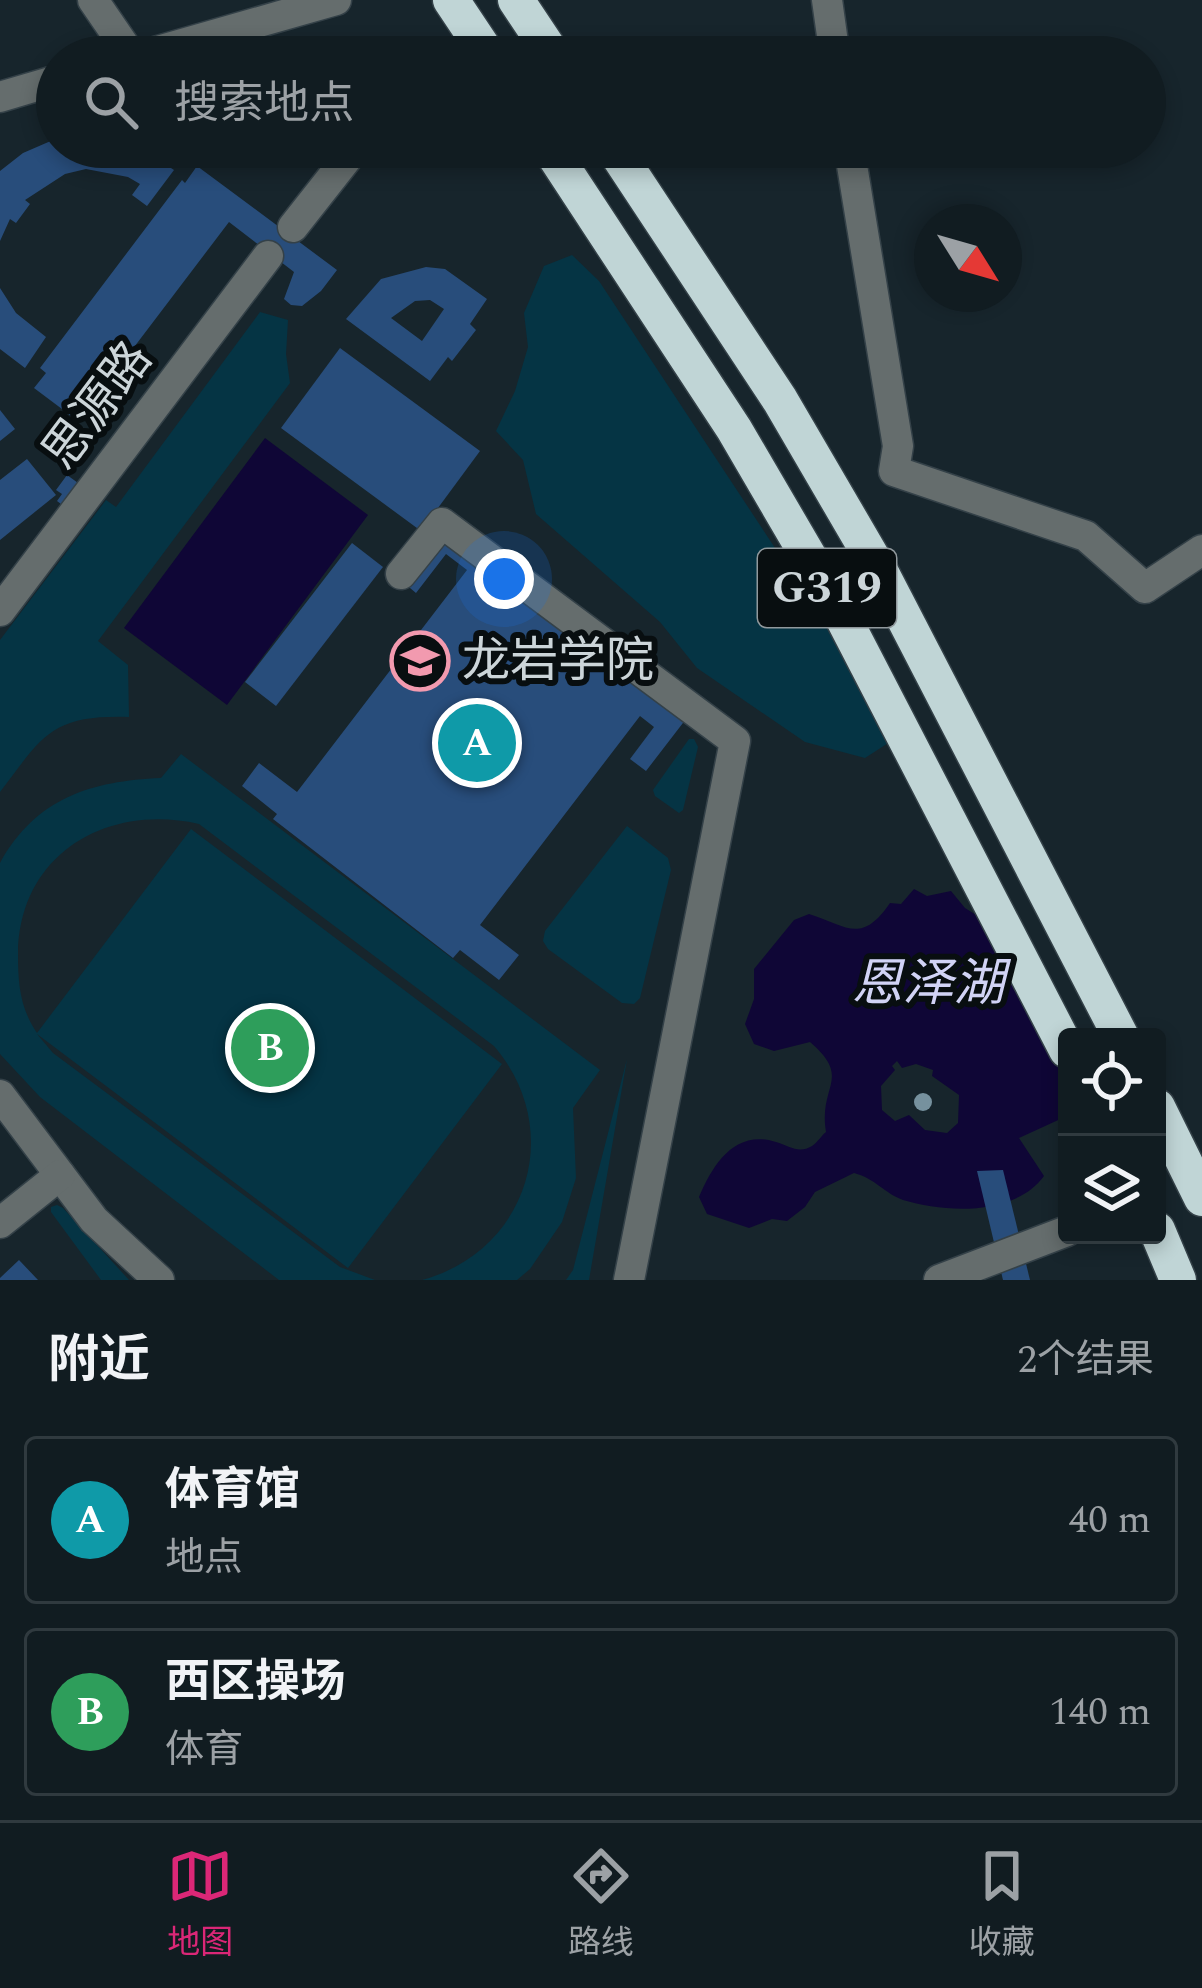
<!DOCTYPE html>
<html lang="zh">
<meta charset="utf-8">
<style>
:root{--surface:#111c21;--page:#1a252a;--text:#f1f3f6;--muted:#9ca1a5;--line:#303a3f;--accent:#db2777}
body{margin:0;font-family:Spectral,"Noto Sans SC",serif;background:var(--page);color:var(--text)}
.controls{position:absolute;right:36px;bottom:36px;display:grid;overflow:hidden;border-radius:12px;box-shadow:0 6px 18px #0003}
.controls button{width:108px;height:108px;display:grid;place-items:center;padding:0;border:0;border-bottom:3px solid var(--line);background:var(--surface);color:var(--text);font:60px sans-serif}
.compass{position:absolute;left:914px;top:204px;width:108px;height:108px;border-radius:50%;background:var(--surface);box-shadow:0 6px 18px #0003;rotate:127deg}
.you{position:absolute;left:504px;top:579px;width:42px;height:42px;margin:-30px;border:9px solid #fff;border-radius:50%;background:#1a73e8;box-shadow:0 0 0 18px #1a73e833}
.badge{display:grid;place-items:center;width:78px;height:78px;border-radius:50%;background:var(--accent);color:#fff;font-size:39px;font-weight:700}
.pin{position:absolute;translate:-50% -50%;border:6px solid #fff;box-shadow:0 3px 12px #0006}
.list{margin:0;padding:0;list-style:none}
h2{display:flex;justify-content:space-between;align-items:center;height:156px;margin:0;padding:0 48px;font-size:51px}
h2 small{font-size:39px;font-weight:400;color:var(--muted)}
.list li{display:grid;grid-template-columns:78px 1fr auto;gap:36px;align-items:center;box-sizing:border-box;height:168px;margin:0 24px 24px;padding:0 24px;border:3px solid var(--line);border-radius:12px}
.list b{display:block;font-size:45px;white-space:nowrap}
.list p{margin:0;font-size:39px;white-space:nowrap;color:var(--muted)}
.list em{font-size:39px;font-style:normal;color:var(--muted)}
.icon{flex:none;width:66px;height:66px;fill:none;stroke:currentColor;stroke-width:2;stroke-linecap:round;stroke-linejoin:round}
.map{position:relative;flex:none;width:1202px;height:1280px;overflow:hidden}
.search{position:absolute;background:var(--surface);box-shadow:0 6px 18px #0003;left:36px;right:36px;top:36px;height:132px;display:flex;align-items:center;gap:30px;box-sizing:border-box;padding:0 42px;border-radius:66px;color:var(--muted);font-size:45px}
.sheet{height:540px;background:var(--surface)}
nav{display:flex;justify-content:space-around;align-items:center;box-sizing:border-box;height:168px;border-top:3px solid var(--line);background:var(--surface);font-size:33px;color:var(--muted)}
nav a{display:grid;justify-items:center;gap:6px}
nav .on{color:var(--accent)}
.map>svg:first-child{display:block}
.green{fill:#053444}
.water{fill:#0f0636;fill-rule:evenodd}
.building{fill:#284d7b;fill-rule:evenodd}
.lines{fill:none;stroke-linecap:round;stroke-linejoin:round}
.minor-casing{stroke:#344148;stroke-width:33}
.highway-casing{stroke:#344148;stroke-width:39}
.minor{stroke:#656d6d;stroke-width:30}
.highway{stroke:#c0d5d6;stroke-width:36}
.tree{fill:#76919e}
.labels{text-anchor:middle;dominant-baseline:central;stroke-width:12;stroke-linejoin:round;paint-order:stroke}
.shield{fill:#080e10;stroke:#91999d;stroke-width:3}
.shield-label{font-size:45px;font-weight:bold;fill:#ccd5d9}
.street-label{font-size:48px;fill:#ccd5d9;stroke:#080e10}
.poi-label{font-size:48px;fill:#ccd5d9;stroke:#080e10;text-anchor:start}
.water-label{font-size:51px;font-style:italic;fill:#d1d3f5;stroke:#080e10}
</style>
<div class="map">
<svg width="1202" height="1280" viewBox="0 0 1202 1280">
<rect width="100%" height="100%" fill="#17252c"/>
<g class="green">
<path d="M 572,255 L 599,281 L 899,736 L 865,758 L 805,742 L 697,668 L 660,622 L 536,514 L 523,460 L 496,431 L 515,391 L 528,347 L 524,313 L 544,266 Z"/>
<path d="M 260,312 L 288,320 L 286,354 L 290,383 L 98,641 L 128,665 L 129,717 C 52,715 44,734 0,792 L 0,640 L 106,500 L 116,507 Z"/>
<path d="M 689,739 L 694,739 L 698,747 L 683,810 L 679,813 L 655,796 L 653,790 Z"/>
<path d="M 181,754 L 600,1070 L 573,1108 L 576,1178 L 562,1222 L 530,1269 L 517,1280 L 422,1280 C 528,1251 566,1130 494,1046 L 199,824 C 107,803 19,854 18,954 C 18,984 20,1008 37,1033 L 191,829 L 502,1064 L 348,1268 L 37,1034 L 53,1053 L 340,1267 L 375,1280 L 279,1280 L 40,1097 L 0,1054 L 0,863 C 36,798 91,781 161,778 Z"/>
<path d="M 627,826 L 668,858 L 671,870 L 640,998 L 634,1004 L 622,1003 L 548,949 L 543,941 L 545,931 Z"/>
<path d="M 627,1059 L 589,1280 L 566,1280 L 573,1270 Z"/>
<path d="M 57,1205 L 63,1208 L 129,1280 L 101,1280 L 51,1212 L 51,1207 Z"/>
</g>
<g class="water">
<path d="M 265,438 L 368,515 L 227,705 L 124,628 Z"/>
<path d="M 914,889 L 927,896 L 951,891 L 965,908 L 989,923 L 1067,1084 L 1067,1116 L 1019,1138 L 1044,1176 C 1015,1216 946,1213 903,1200 C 884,1193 876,1179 854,1173 L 815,1192 L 805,1207 L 787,1221 L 772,1219 L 749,1228 L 707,1214 L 699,1197 C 713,1164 735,1129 776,1142 C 789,1146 799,1154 812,1146 C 818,1142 821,1136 826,1132 C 818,1085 853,1079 810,1042 L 774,1051 L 754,1044 L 745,1024 L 754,999 L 754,969 L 794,920 L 809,914 C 847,926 861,945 890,903 L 901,904 ZM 897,1061 L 902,1068 L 916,1064 L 933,1070 L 932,1076 L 959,1095 L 958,1123 L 947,1133 L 925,1130 L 909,1115 L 895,1121 L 882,1110 L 881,1086 L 895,1070 L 892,1066 Z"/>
</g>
<g class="building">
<path d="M 53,140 L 57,140 L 57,147 L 139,147 L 174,170 L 147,206 L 132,195 L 140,184 L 128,177 L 86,169 L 65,174 L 25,200 L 30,204 L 16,223 L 10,219 L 0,241 L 0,171 L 23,153 Z"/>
<path d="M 197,166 L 337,270 L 321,291 L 302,306 L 291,305 L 284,299 L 294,272 L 229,222 L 78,421 L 34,388 L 46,373 L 40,368 L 182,180 L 185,183 Z"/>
<path d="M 426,267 L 445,269 L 487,299 L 470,324 L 476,330 L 452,361 L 448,357 L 430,381 L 346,319 L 381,279 ZM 430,300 L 444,309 L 422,341 L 391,318 L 415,301 Z"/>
<path d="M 0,288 L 16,313 L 46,337 L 25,368 L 0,349 Z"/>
<path d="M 340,348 L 480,451 L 421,531 L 281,428 Z"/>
<path d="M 0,410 L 15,429 L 0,441 Z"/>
<path d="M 27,459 L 56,495 L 0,540 L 0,480 Z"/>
<path d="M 67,475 L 85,488 L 69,510 L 57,501 L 62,494 L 56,490 Z"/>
<path d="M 442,532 L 686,719 L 646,771 L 630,759 L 654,727 L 640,716 L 480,925 L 519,955 L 499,980 L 460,950 L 453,958 L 273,819 L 277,814 L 242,786 L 259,763 L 297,792 L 467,570 L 446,554 L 416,593 L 404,583 Z"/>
<path d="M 352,543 L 383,567 L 276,706 L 245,682 Z"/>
<path d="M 1003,1170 L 1030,1280 L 1003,1280 L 977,1171 Z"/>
<path d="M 19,1260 L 38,1280 L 0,1280 L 0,1278 Z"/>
</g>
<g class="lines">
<defs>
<g id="minor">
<path d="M 93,0 L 132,57"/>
<path d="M 827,0 L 835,57"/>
<path d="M 137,57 L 336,0"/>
<path d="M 0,97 L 57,80"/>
<path d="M 849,147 L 898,446 L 894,471 L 1086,536 L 1145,588 L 1202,550"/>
<path d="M 293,227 L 356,147"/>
<path d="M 401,574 L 442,523 L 735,741 L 629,1280"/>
<path d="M 0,611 L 268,256"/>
<path d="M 0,1095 L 94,1220 L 159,1280"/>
<path d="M 0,1223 L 60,1175"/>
<path d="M 939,1280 L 1067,1231"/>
</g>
<g id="highway">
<path d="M 451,0 L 489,57"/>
<path d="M 516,0 L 554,57"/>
<path d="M 549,147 L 734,429 L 835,602 L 1067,1050"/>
<path d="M 613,147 L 780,400 L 882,575 L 1121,1037"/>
<path d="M 1157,1107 L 1202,1198"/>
<path d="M 1157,1230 L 1178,1280"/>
</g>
</defs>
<use href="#minor" class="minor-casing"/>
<use href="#highway" class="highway-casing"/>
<use href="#minor" class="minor"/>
<use href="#highway" class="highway"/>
</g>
<circle class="tree" cx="923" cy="1102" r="9"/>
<defs>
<symbol id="university-ring" viewBox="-11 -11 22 22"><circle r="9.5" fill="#080e10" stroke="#f29aaf" stroke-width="1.5"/><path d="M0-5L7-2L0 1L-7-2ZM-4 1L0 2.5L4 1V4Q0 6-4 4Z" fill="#f29aaf"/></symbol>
</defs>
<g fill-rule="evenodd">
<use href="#university-ring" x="387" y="628" width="66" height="66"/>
</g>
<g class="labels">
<rect class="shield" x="758" y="549" width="138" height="78" rx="9"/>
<g class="shield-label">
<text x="827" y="588">G319</text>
</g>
<g class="street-label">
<text transform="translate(98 406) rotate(-53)">思源路</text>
</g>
<g class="poi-label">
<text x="462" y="661">龙岩学院</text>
</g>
<g class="water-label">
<text x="928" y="985">恩泽湖</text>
</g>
</g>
</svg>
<div class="controls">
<button><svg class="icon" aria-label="locate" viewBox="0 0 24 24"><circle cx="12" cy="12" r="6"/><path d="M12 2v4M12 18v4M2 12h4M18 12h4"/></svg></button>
<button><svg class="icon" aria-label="layers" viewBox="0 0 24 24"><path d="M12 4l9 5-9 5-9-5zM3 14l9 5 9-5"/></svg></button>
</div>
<svg class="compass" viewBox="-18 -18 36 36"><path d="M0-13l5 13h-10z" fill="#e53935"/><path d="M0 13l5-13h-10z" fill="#9ca1a5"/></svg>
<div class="you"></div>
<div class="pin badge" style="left:477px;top:743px;background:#0f9aa8">A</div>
<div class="pin badge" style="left:270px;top:1048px;background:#2e9e5b">B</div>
<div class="search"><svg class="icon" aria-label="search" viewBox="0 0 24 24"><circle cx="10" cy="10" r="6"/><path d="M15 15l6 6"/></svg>搜索地点</div>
</div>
<section class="sheet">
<h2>附近<small>2个结果</small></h2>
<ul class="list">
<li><span class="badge" style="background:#0f9aa8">A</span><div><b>体育馆</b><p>地点</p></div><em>40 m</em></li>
<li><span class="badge" style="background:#2e9e5b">B</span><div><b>西区操场</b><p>体育</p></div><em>140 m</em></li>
</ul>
</section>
<nav>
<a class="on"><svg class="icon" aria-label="map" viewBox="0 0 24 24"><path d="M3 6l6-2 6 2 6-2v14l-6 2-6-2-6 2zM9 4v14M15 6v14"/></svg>地图</a>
<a><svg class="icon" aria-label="directions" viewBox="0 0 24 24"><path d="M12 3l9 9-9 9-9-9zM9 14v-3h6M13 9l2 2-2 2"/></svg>路线</a>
<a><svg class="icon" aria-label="saved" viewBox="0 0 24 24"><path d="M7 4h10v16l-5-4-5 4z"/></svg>收藏</a>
</nav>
